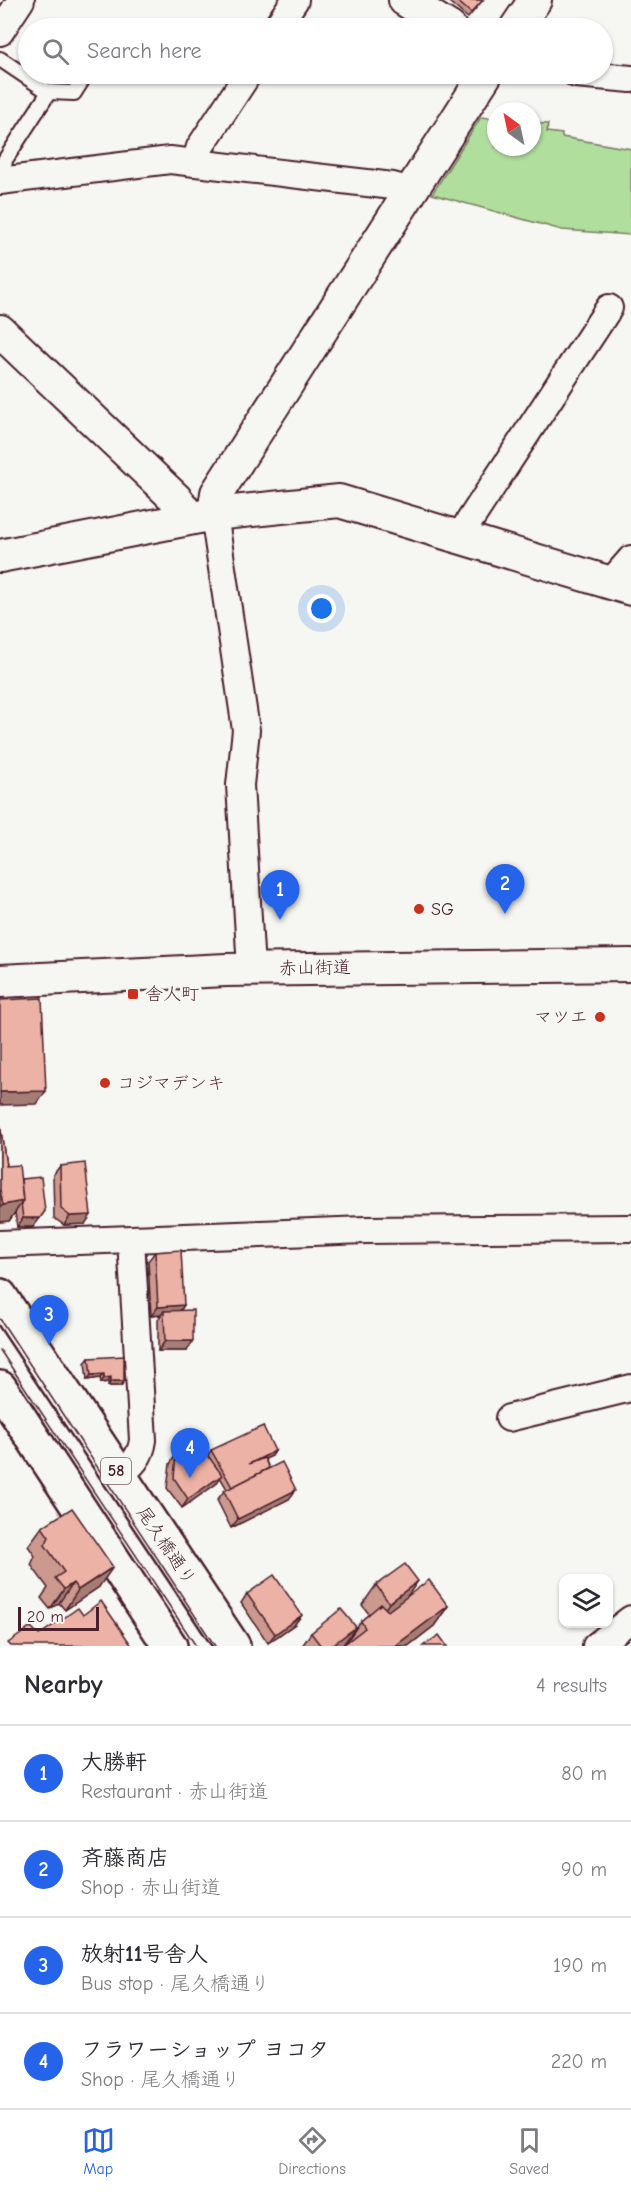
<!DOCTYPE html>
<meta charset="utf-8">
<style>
:root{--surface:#fff;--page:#f7f7f7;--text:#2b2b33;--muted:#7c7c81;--line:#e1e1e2;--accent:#2563eb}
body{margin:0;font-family:"Comic Neue","Klee One",sans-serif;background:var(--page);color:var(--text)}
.controls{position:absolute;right:18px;bottom:18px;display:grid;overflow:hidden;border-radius:12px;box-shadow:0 2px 4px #0004}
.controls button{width:54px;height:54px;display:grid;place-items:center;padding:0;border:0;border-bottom:2px solid var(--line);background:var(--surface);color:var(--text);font:30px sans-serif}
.compass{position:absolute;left:487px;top:102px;width:54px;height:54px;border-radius:50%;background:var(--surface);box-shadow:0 2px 4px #0004;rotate:327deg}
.scale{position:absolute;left:18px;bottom:15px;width:81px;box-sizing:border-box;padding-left:6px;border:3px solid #4a1f2b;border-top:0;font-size:16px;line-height:21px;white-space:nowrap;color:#4a1f2b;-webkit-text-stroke:4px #f6f6f2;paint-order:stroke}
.you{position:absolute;left:322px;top:609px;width:21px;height:21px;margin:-15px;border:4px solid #fff;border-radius:50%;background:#1a73e8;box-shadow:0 0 0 9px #1a73e833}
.badge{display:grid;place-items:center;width:39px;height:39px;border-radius:50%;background:var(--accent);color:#fff;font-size:20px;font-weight:700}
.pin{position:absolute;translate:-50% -50px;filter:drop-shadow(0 2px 3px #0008)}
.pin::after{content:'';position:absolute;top:32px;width:21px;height:18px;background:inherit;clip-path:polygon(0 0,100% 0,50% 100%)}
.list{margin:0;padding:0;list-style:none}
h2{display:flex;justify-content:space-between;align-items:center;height:78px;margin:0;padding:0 24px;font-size:26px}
h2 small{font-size:20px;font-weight:400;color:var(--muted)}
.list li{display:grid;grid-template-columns:39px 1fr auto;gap:18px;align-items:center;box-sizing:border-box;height:96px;padding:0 24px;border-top:2px solid var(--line)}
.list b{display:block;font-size:22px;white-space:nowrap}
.list p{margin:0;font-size:20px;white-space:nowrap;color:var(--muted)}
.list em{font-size:20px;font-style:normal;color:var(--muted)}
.icon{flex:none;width:33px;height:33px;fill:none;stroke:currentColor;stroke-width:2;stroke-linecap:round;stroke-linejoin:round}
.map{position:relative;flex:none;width:631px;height:1646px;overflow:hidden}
.search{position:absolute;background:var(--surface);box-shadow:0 2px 4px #0004;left:18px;right:18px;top:18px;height:66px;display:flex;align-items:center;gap:15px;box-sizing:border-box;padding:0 21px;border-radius:33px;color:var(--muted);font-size:22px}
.sheet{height:462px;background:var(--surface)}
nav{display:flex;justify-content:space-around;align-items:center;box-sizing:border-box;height:84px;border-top:2px solid var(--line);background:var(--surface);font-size:16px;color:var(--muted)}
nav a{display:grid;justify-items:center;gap:3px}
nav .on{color:var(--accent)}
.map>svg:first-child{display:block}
.green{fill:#b0de9d;stroke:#7d7e64;stroke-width:1.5}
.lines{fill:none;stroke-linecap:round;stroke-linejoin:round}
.service-casing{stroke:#4a1f2b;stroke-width:18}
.minor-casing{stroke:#4a1f2b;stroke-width:30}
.tertiary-casing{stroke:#4a1f2b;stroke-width:36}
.primary-casing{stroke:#4a1f2b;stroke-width:38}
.service{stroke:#f6f6f2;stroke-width:14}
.minor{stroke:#f6f6f2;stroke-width:26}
.tertiary{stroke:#f6f6f2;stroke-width:32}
.primary{stroke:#f6f6f2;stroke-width:33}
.tram{stroke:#4a1f2b;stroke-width:1.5}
.wall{fill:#cb998e;stroke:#4a1f2b;stroke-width:1.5}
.shaded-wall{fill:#a57d74;stroke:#4a1f2b;stroke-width:1.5}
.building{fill:#ecb2a5;stroke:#4a1f2b;stroke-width:1.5}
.poi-dot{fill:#c8321e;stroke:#f6f6f2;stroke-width:2}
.labels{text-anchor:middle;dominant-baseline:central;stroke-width:6;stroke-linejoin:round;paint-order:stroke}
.shield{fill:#f6f6f2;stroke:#7e6067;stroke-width:1.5}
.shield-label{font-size:16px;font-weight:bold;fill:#4a1f2b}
.poi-label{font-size:18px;fill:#4a1f2b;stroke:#f6f6f2;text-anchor:start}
.street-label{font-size:18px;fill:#4a1f2b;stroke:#f6f6f2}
</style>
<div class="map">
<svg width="631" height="1646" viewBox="0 0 631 1646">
<rect width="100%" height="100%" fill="#f6f6f2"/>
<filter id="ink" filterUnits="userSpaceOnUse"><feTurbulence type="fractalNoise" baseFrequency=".0167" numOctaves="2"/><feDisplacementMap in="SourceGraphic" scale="12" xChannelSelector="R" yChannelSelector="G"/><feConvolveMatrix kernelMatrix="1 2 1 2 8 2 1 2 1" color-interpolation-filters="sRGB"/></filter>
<g filter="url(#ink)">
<path class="green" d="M 481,117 L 496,119 L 496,147 L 532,147 L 532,123 L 548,124 L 547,132 L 562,134 L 562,137 L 631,149 L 631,235 L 562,230 L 432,194 Z"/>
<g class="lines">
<defs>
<g id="service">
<path d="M 0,59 L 49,92 L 5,160 L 2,181"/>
<path d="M 49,92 L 74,93 L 86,74"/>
</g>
<g id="minor">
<path d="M 276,28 L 295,0"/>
<path d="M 0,32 L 21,0"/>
<path d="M 576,74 L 631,79"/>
<path d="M 195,163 L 200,147 L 248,74"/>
<path d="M 0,181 L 170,160 L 393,186 L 412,191"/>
<path d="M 214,514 L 246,730 L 240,785 L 251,969"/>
<path d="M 459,537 L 609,308"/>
<path d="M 610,583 L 631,559"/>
<path d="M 0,1244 L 365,1230 L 631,1228"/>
<path d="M 509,1418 L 631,1388"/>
<path d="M 119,1476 C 132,1465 141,1457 143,1440 L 131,1240"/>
<path d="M 596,1646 L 631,1619"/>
</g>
<g id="tertiary">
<path d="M 405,0 L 450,28"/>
<path d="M 516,28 L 535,0"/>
<path d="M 0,331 L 176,499 L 190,518"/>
<path d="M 214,514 L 217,493 L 486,74"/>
<path d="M 0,556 L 214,514 L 339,501 L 631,589"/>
<path d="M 0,981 L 226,970 L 631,965"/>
</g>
<g id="primary">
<path d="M 0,1296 L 233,1646"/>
<path d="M 0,1388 L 170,1646"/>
</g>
</defs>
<use href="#service" class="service-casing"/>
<use href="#minor" class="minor-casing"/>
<use href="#tertiary" class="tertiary-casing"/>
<use href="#primary" class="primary-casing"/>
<use href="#service" class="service"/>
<use href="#minor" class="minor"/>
<use href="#tertiary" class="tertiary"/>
<use href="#primary" class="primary"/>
<g class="tram">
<path d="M 0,1319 L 215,1646"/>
<path d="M 0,1350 L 196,1646"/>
</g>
</g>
<g class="wall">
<path d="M 450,0 L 483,0 L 468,18 L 449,2 Z"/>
<path d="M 0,1123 L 6,1166 L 21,1179 L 45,1211 L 33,1227 L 17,1227 L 15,1212 L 9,1221 L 0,1222 Z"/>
<path d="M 60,1166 L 85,1224 L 64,1225 L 54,1218 L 53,1175 Z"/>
<path d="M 155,1252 L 184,1305 L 180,1311 L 187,1351 L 158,1351 L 158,1320 L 161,1315 L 151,1316 L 148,1261 Z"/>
<path d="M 89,1358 L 124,1381 L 121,1386 L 108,1386 L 108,1382 L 101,1383 L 100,1378 L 87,1380 L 85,1363 Z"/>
<path d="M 211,1450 L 275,1451 L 272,1456 L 265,1459 L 269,1468 L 289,1499 L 231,1528 L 217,1500 L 224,1491 L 227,1489 L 220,1477 L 216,1484 L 182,1508 L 167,1488 L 170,1464 L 176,1454 L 208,1455 Z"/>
<path d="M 42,1527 L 99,1587 L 65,1610 L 59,1603 L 50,1609 L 41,1598 L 48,1588 L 31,1565 L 35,1556 L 28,1546 Z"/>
<path d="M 376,1585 L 448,1606 L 434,1626 L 408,1646 L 302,1646 L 311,1633 L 344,1645 L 347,1642 L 347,1641 L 361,1621 L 369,1614 L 362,1605 Z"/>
<path d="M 247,1594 L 295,1624 L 268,1643 L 241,1603 Z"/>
</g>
<g class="shaded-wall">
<path d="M 46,1091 L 37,1104 L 0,1105 L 0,1092 Z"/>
<path d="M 23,1201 L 9,1221 L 0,1222 L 0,1208 L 3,1205 Z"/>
<path d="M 91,1215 L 85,1224 L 64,1225 L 70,1216 Z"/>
<path d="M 23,1218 L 40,1218 L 33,1227 L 17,1227 Z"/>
<path d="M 184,1305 L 177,1315 L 164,1311 L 161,1315 L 151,1316 L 158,1307 Z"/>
<path d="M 165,1341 L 193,1341 L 187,1351 L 158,1351 Z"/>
<path d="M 104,1374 L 100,1378 L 87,1380 L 91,1375 Z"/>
<path d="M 111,1377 L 108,1382 L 101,1383 L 104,1378 Z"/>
<path d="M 111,1381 L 124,1381 L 121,1386 L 108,1386 Z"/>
<path d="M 275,1451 L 272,1456 L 245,1468 L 249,1464 Z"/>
<path d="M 222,1475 L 216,1484 L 182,1508 L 188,1499 Z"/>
<path d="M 296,1490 L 289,1499 L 231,1528 L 238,1519 Z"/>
<path d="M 113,1567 L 99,1587 L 65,1610 L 78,1590 Z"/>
<path d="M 418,1581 L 404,1601 L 375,1623 L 389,1603 Z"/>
<path d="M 73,1583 L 59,1603 L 50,1609 L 64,1589 Z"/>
<path d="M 448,1606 L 434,1626 L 408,1646 L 395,1646 Z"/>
<path d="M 302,1615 L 295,1624 L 268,1643 L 275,1634 Z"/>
<path d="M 356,1627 L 342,1646 L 331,1646 Z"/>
</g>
<g class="building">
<path d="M 456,0 L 483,0 L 471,13 Z"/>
<path d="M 42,998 L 46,1091 L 0,1092 L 0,1000 Z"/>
<path d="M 0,1123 L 6,1166 L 19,1165 L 23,1201 L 3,1205 L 0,1190 Z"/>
<path d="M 85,1163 L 91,1215 L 70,1216 L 61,1209 L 60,1166 Z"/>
<path d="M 41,1177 L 45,1211 L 40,1218 L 23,1218 L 21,1203 L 23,1201 L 21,1179 Z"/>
<path d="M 181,1250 L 184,1305 L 158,1307 L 155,1252 Z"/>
<path d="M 193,1310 L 193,1341 L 165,1341 L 164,1311 Z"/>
<path d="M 124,1356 L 124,1381 L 111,1381 L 111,1377 L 104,1378 L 104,1374 L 91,1375 L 89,1358 Z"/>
<path d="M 263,1426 L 275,1451 L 249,1464 L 264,1458 L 269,1468 L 232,1487 L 211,1450 Z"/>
<path d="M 196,1439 L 222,1475 L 188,1499 L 174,1478 L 176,1454 Z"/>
<path d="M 282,1462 L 296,1490 L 238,1519 L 224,1491 Z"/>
<path d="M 72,1508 L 113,1567 L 78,1590 L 73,1583 L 64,1589 L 55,1578 L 64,1572 L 45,1545 L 49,1537 L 42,1527 Z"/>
<path d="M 405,1564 L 418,1581 L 389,1603 L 376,1585 Z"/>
<path d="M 274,1575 L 302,1615 L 275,1634 L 247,1594 Z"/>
<path d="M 429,1580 L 448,1606 L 395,1646 L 342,1646 L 365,1628 L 361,1621 L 381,1604 L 388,1611 Z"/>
<path d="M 101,1601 L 132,1646 L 11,1646 L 8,1643 L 31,1627 L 39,1635 L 78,1608 L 83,1615 Z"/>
<path d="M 341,1609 L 356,1627 L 331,1646 L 321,1646 L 311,1633 Z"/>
<path d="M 439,1635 L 447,1646 L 423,1646 Z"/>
</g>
</g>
<g class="poi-dot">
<circle cx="419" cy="909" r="6"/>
<rect x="127" y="988" width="12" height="12" rx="3"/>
<circle cx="600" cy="1017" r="6"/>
<circle cx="105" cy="1083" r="6"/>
</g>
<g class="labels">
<rect class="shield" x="101" y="1458" width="30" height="26" rx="4.5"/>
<g class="shield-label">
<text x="116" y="1471">58</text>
</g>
<g class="poi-label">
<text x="431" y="909">SG</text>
<text x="145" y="994">舎人町</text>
<text x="588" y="1017" text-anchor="end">マツエ</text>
<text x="117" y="1083">コジマデンキ</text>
</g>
<g class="street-label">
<text transform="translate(315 968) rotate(-1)">赤山街道</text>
<text transform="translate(166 1546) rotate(56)">尾久橋通り</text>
</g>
</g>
</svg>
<div class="controls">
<button><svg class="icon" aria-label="layers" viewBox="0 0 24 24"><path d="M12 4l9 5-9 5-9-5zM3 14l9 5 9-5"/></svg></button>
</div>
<svg class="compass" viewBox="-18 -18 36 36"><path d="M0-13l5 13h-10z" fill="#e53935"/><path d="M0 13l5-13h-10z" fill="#7c7c81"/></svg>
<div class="scale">20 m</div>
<div class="you"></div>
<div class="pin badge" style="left:280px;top:920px">1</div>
<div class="pin badge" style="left:505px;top:914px">2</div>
<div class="pin badge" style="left:49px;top:1345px">3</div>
<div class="pin badge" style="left:190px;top:1478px">4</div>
<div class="search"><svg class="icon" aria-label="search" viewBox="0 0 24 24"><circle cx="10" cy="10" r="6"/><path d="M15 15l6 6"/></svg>Search here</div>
</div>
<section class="sheet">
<h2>Nearby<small>4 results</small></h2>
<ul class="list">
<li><span class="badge">1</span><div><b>大勝軒</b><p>Restaurant · 赤山街道</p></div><em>80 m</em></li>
<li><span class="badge">2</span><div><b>斉藤商店</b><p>Shop · 赤山街道</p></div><em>90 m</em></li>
<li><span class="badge">3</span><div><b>放射11号舎人</b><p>Bus stop · 尾久橋通り</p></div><em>190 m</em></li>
<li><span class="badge">4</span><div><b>フラワーショップ ヨコタ</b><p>Shop · 尾久橋通り</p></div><em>220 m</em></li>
</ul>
</section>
<nav>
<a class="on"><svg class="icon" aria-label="map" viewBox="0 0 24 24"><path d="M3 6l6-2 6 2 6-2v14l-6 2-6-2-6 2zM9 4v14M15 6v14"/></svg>Map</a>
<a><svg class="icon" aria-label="directions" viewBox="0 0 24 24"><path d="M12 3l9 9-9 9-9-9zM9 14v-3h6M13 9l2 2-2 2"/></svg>Directions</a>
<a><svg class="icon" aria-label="saved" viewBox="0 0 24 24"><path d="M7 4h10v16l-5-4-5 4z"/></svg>Saved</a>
</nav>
